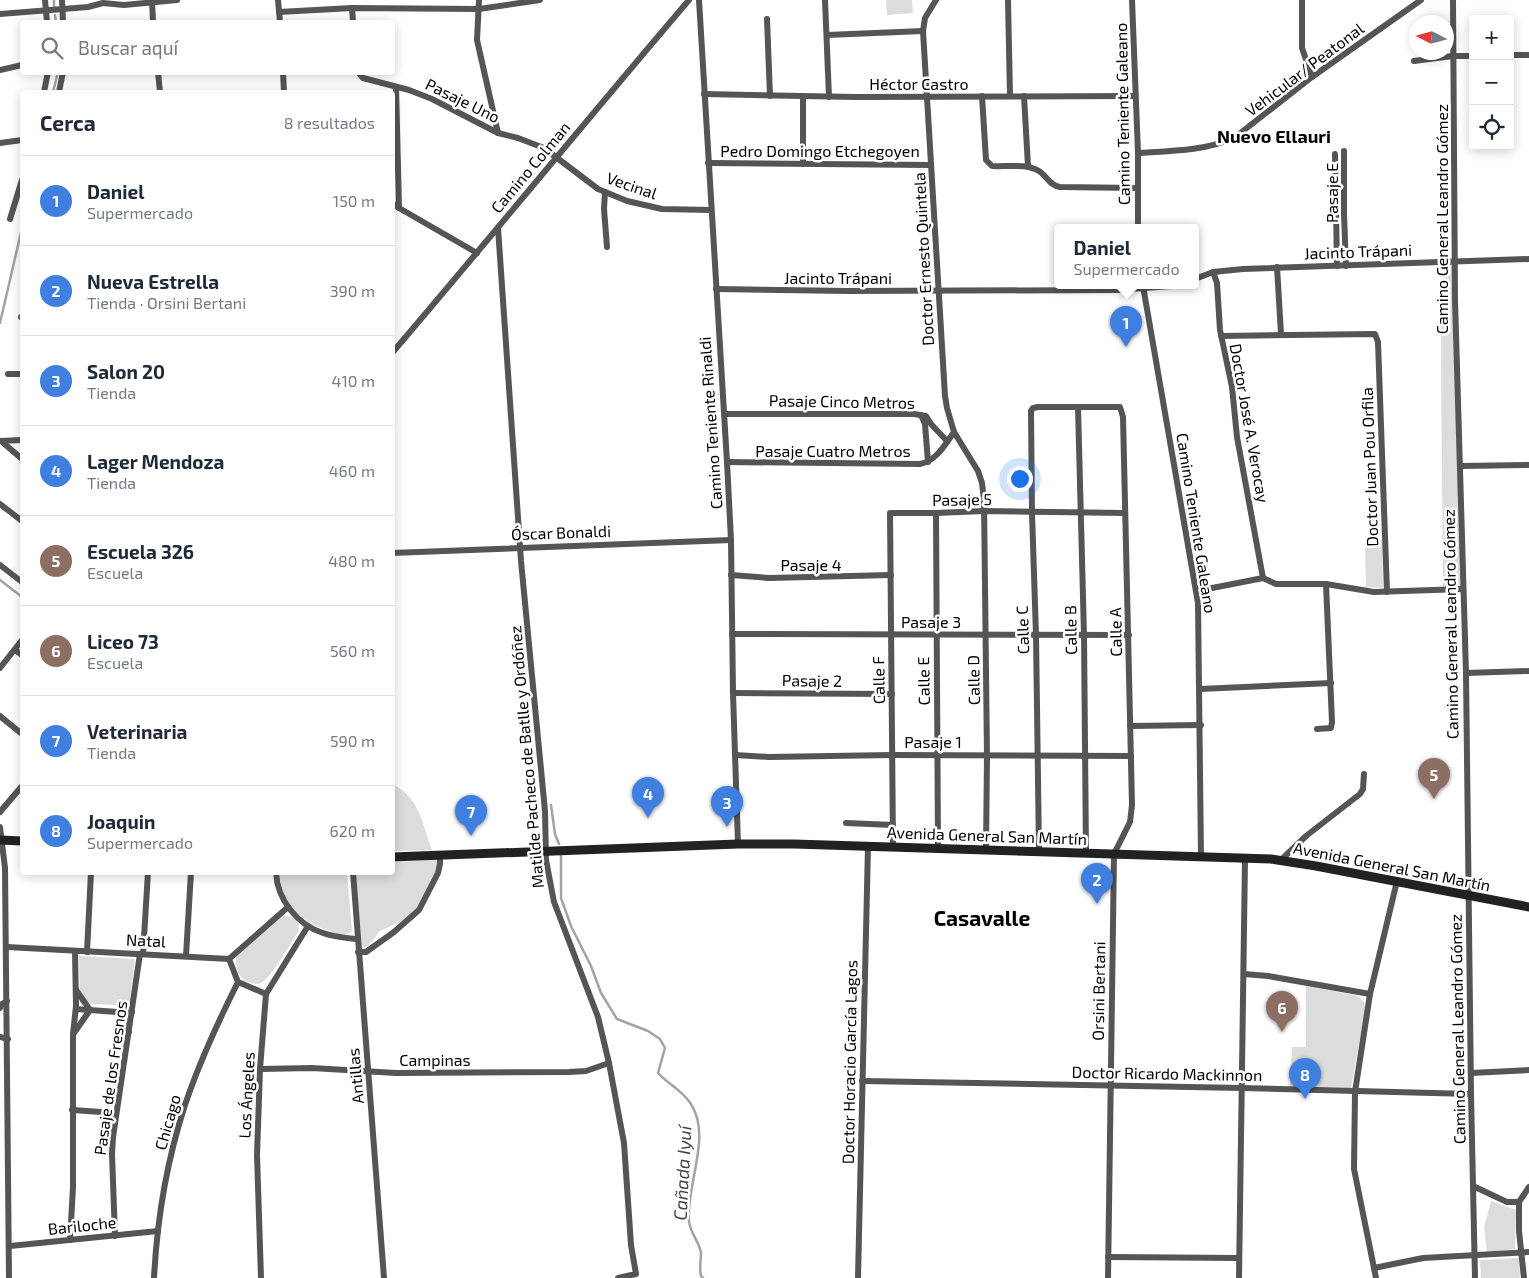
<!DOCTYPE html>
<html lang="es">
<meta charset="utf-8">
<style>
:root{--surface:#fff;--page:#f2f2f3;--text:#1f2937;--muted:#747a83;--line:#e0e1e3;--accent:#1a73e8}
body{margin:0;font-family:"Exo 2",sans-serif;background:var(--page);color:var(--text)}
.controls{position:absolute;right:15px;top:15px;display:grid;overflow:hidden;border-radius:5px;box-shadow:0 2px 12px #0003}
.controls button{width:45px;height:45px;display:grid;place-items:center;padding:0;border:0;border-bottom:1px solid var(--line);background:var(--surface);color:var(--text);font:25px sans-serif}
.compass{position:absolute;left:1409px;top:15px;width:45px;height:45px;border-radius:50%;background:var(--surface);box-shadow:0 2px 12px #0003;rotate:276deg}
.you{position:absolute;left:1019px;top:478px;width:18px;height:18px;margin:-12px;border:4px solid #fff;border-radius:50%;background:#1a73e8;box-shadow:0 0 0 8px #1a73e833}
.badge{display:grid;place-items:center;width:32px;height:32px;border-radius:50%;background:var(--accent);color:#fff;font-size:16px;font-weight:700}
.pin{position:absolute;translate:-50% -41px;filter:drop-shadow(0 1px 2px #0008)}
.pin::after{content:'';position:absolute;top:26px;width:18px;height:15px;background:inherit;clip-path:polygon(0 0,100% 0,50% 100%)}
.popup{position:absolute;left:1054px;top:224px;width:145px;height:65px;box-sizing:border-box;display:grid;place-content:center;border-radius:5px;background:var(--surface);filter:drop-shadow(0 1px 4px #0005);font-size:16px;white-space:nowrap;color:var(--muted)}
.popup b{font-size:19px;color:var(--text)}
.popup::after{content:'';position:absolute;left:50%;top:100%;margin-left:-10px;border:10px solid transparent;border-top-color:var(--surface)}
.list{margin:0;padding:0;list-style:none}
h2{display:flex;justify-content:space-between;align-items:center;height:65px;margin:0;padding:0 20px;font-size:21px}
h2 small{font-size:16px;font-weight:400;color:var(--muted)}
.list li{display:grid;grid-template-columns:32px 1fr auto;gap:15px;align-items:center;box-sizing:border-box;height:90px;padding:0 20px;border-top:1px solid var(--line)}
.list b{display:block;font-size:19px;white-space:nowrap}
.list p{margin:0;font-size:16px;white-space:nowrap;color:var(--muted)}
.list em{font-size:16px;font-style:normal;color:var(--muted)}
.icon{flex:none;width:28px;height:28px;fill:none;stroke:currentColor;stroke-width:2;stroke-linecap:round;stroke-linejoin:round}
.map{position:relative;flex:none;width:1529px;height:1278px;overflow:hidden}
.search{position:absolute;background:var(--surface);box-shadow:0 2px 12px #0003;left:20px;top:20px;width:375px;height:55px;display:flex;align-items:center;gap:12px;box-sizing:border-box;padding:0 18px;border-radius:5px;color:var(--muted);font-size:19px}
.panel{position:absolute;background:var(--surface);box-shadow:0 2px 12px #0003;left:20px;top:90px;width:375px;height:785px;border-radius:5px}
.map>svg:first-child{display:block}
.green{fill:#dcdcdc}
.lines{fill:none;stroke-linecap:round;stroke-linejoin:round}
.stream{stroke:#a3a3a3;stroke-width:2.5}
.street{stroke:#555;stroke-width:6}
.secondary{stroke:#222;stroke-width:9}
.labels{text-anchor:middle;dominant-baseline:central;stroke-width:5;stroke-linejoin:round;paint-order:stroke}
.street-label{font-size:16px;fill:#000;stroke:#fff}
.neighbourhood-label{font-size:18px;font-weight:bold;fill:#000;stroke:#fff}
.water-label{font-size:18px;font-style:italic;fill:#444;stroke:#fff}
.district-label{font-size:21px;font-weight:bold;fill:#000;stroke:#fff}
</style>
<div class="map">
<svg width="1529" height="1278" viewBox="0 0 1529 1278">
<rect width="100%" height="100%" fill="#fff"/>
<g class="green">
<path d="M 886,0 L 912,0 L 913,13 L 887,15 Z"/>
<path d="M 1455,261 L 1463,589 L 1443,590 L 1441,363 L 1442,262 Z"/>
<path d="M 1369,540 L 1382,540 L 1383,588 L 1366,587 L 1365,543 Z"/>
<path d="M 392,784 C 420,797 422,824 432,850 L 393,851 Z"/>
<path d="M 436,860 L 438,866 L 416,911 L 402,921 L 380,931 L 368,946 L 362,948 L 360,946 L 356,873 L 392,872 L 393,862 Z"/>
<path d="M 279,872 L 347,873 L 352,931 C 346,937 337,934 330,931 C 301,922 282,904 279,872 Z"/>
<path d="M 283,915 L 294,918 L 299,924 L 298,932 C 291,943 271,978 261,983 C 257,985 251,983 246,981 C 237,975 236,968 236,957 Z"/>
<path d="M 79,956 L 135,959 L 129,1006 L 80,1003 Z"/>
<path d="M 1306,986 L 1354,995 C 1363,998 1365,1002 1365,1011 L 1351,1088 L 1290,1086 L 1292,1047 L 1306,1047 Z"/>
<path d="M 1491,1201 L 1516,1210 L 1515,1249 L 1487,1252 L 1484,1228 Z"/>
<path d="M 1519,1258 L 1520,1278 L 1481,1278 L 1480,1260 Z"/>
</g>
<g class="lines">
<g class="stream">
<path d="M 54,0 L 54,8"/>
<path d="M 55,15 L 56,22"/>
<path d="M 53,92 L 58,72"/>
<path d="M 0,323 L 22,228"/>
<path d="M 0,580 L 22,597"/>
<path d="M 551,805 L 555,834 L 559,844"/>
<path d="M 561,855 L 561,898 L 571,926 L 591,966 L 601,993 L 617,1019 L 648,1031 L 660,1039 L 665,1048 L 658,1073 C 668,1084 682,1090 691,1104 C 712,1137 686,1184 689,1221 C 690,1233 700,1243 701,1253 C 701,1261 699,1267 701,1276 L 703,1278"/>
</g>
<g class="street">
<path d="M 45,0 L 47,22"/>
<path d="M 62,0 L 63,22"/>
<path d="M 152,0 L 153,22"/>
<path d="M 278,0 L 280,22"/>
<path d="M 479,0 L 477,40 L 498,133"/>
<path d="M 699,0 L 727,462 L 731,540 L 733,693 L 738,844"/>
<path d="M 825,0 L 829,97"/>
<path d="M 936,0 L 925,18 L 923,31 L 945,396 L 947,408 L 954,432 L 978,471 L 982,483 L 984,500 L 987,756 L 986,849"/>
<path d="M 1008,0 L 1010,96"/>
<path d="M 1132,0 L 1138,153 L 1138,228"/>
<path d="M 1302,0 L 1302,48 L 1312,77"/>
<path d="M 1453,0 L 1455,300 L 1466,673 L 1471,1094 L 1475,1278"/>
<path d="M 352,8 L 353,22"/>
<path d="M 279,12 L 352,8 L 479,9 L 540,0"/>
<path d="M 0,14 L 88,7 L 103,3 L 124,5 L 177,0"/>
<path d="M 767,19 L 770,96"/>
<path d="M 827,35 L 923,31"/>
<path d="M 1510,55 L 1529,55"/>
<path d="M 1414,61 L 1453,56 L 1473,56"/>
<path d="M 0,70 L 22,65"/>
<path d="M 158,72 L 160,92"/>
<path d="M 283,72 L 284,92"/>
<path d="M 358,72 L 363,78 L 409,90 L 432,99 L 498,133 L 518,138 L 544,148 L 598,189 L 627,201 L 662,209 L 711,210"/>
<path d="M 396,87 L 399,208"/>
<path d="M 44,92 L 48,72"/>
<path d="M 59,92 L 63,72"/>
<path d="M 704,94 L 856,97 L 1135,96"/>
<path d="M 803,96 L 803,164"/>
<path d="M 982,96 L 986,160 L 992,166 C 1007,167 1025,163 1039,171 C 1047,176 1049,185 1060,187 L 1137,188"/>
<path d="M 1024,96 L 1028,166"/>
<path d="M 0,143 L 22,140"/>
<path d="M 1344,151 L 1344,214 L 1346,266"/>
<path d="M 1138,153 C 1171,151 1204,151 1234,138 L 1312,77 L 1421,0"/>
<path d="M 1335,154 L 1337,266"/>
<path d="M 708,163 L 931,165"/>
<path d="M 605,192 L 604,209 L 607,247"/>
<path d="M 392,203 L 399,208 L 477,253"/>
<path d="M 10,219 L 22,180"/>
<path d="M 498,228 L 521,561 L 545,811 L 546,860 L 554,902 L 598,1017 L 609,1063 L 624,1143 L 631,1245 L 636,1274 L 618,1278"/>
<path d="M 1277,267 L 1281,334"/>
<path d="M 1213,272 L 1217,283 L 1220,330 L 1232,387 L 1237,437 L 1263,578"/>
<path d="M 1195,279 L 1213,272 L 1243,269 L 1529,259"/>
<path d="M 1143,286 L 1198,603 L 1201,857"/>
<path d="M 716,289 L 848,291 L 1118,290 L 1170,286"/>
<path d="M 21,317 L 22,317"/>
<path d="M 1221,336 L 1375,334 L 1378,342 L 1387,592"/>
<path d="M 392,353 C 492,236 589,117 689,0"/>
<path d="M 8,374 L 22,374"/>
<path d="M 1078,407 L 1084,635 L 1086,853"/>
<path d="M 725,414 L 914,414 L 926,416 L 931,424 L 947,441"/>
<path d="M 921,415 L 925,424 L 928,462"/>
<path d="M 0,441 L 22,440"/>
<path d="M 1,441 L 22,459"/>
<path d="M 727,462 L 920,464 C 936,461 945,445 954,432"/>
<path d="M 1460,466 L 1529,465"/>
<path d="M 0,504 L 22,521"/>
<path d="M 936,513 L 938,848"/>
<path d="M 392,553 L 731,540"/>
<path d="M 0,565 L 22,582"/>
<path d="M 731,575 L 769,578 L 891,575"/>
<path d="M 1197,591 L 1263,578 L 1276,584 L 1326,584 L 1374,592 L 1463,589"/>
<path d="M 732,634 L 1129,635"/>
<path d="M 15,650 L 22,655"/>
<path d="M 0,668 L 22,640"/>
<path d="M 1466,673 L 1529,671"/>
<path d="M 1200,689 L 1331,683"/>
<path d="M 733,693 L 892,694"/>
<path d="M 0,716 L 22,734"/>
<path d="M 1130,726 L 1201,725"/>
<path d="M 1317,729 L 1331,728 L 1332,722 L 1326,584"/>
<path d="M 735,755 L 769,757 L 892,755 L 1131,756"/>
<path d="M 0,812 L 22,786"/>
<path d="M 846,823 L 893,825"/>
<path d="M 0,827 L 5,868 L 9,1278"/>
<path d="M 893,847 L 890,513 L 936,513 L 984,511 L 1125,513"/>
<path d="M 1039,851 L 1036,635 L 1032,513 L 1031,411 L 1033,408 L 1038,407 L 1120,407 L 1123,417 L 1132,805 L 1130,822 L 1114,854 L 1108,1278"/>
<path d="M 1281,860 L 1306,836 L 1360,794 L 1363,789 L 1364,774"/>
<path d="M 276,872 C 277,900 298,925 323,933 C 334,937 346,938 357,939"/>
<path d="M 353,872 L 384,1278"/>
<path d="M 7,947 L 229,959 L 238,982 L 266,994"/>
<path d="M 87,952 L 91,872"/>
<path d="M 358,952 L 366,952 L 394,932 L 419,910 L 438,873 L 440,864 L 440,855"/>
<path d="M 143,954 L 148,872"/>
<path d="M 186,956 L 191,872"/>
<path d="M 229,959 L 288,907"/>
<path d="M 1244,974 L 1268,976 L 1370,994"/>
<path d="M 0,1008 L 2,1004 L 7,1001"/>
<path d="M 76,1009 L 117,1012"/>
<path d="M 129,1032 L 117,1012 L 132,1012"/>
<path d="M 74,1033 L 90,1010 L 76,990"/>
<path d="M 0,1037 L 8,1039"/>
<path d="M 260,1069 L 312,1068 L 396,1073 L 569,1072 L 586,1071 L 609,1063"/>
<path d="M 1471,1073 L 1529,1070"/>
<path d="M 862,1081 L 1242,1088 L 1471,1094"/>
<path d="M 72,1110 L 116,1113"/>
<path d="M 1473,1186 L 1507,1202 L 1519,1202"/>
<path d="M 115,1236 L 112,1154 L 113,1137 L 140,954"/>
<path d="M 70,1240 L 73,1187 L 73,1034 L 76,1006 L 75,951"/>
<path d="M 10,1246 L 158,1231"/>
<path d="M 1108,1257 L 1239,1258"/>
<path d="M 1374,1268 L 1423,1258 L 1529,1252"/>
<path d="M 154,1278 C 157,1220 167,1160 185,1105 C 199,1063 218,1022 238,982"/>
<path d="M 261,1278 L 257,1155 L 260,1069 L 266,994 L 308,926"/>
<path d="M 858,1278 L 868,846"/>
<path d="M 1239,1278 L 1245,859"/>
<path d="M 1376,1278 L 1354,1169 L 1355,1092 L 1370,994 L 1397,881"/>
<path d="M 1524,1278 L 1519,1231 L 1519,1202 L 1529,1187"/>
</g>
<g class="secondary">
<path d="M 0,840 L 22,841"/>
<path d="M 392,857 L 738,844 L 794,844 L 1271,859 L 1316,866 L 1529,907"/>
</g>
</g>
<g class="labels">
<g class="street-label">
<text transform="translate(1304 69) rotate(-37)">Vehicular/ Peatonal</text>
<text x="919" y="83">Héctor Castro</text>
<text transform="translate(463 100) rotate(26)">Pasaje Uno</text>
<text transform="translate(1122 114) rotate(-91)">Camino Teniente Galeano</text>
<text x="820" y="150">Pedro Domingo Etchegoyen</text>
<text transform="translate(530 167) rotate(-50)">Camino Colman</text>
<text transform="translate(632 185) rotate(19)">Vecinal</text>
<text transform="translate(1331 193) rotate(-90)">Pasaje E</text>
<text transform="translate(1441 219) rotate(-90)">Camino General Leandro Gómez</text>
<text transform="translate(1358 251) rotate(-2)">Jacinto Trápani</text>
<text transform="translate(923 259) rotate(-93)">Doctor Ernesto Quintela</text>
<text x="838" y="277">Jacinto Trápani</text>
<text transform="translate(842 401) rotate(1)">Pasaje Cinco Metros</text>
<text transform="translate(710 423) rotate(-94)">Camino Teniente Rinaldi</text>
<text transform="translate(1250 423) rotate(80)">Doctor José A. Verocay</text>
<text x="833" y="450">Pasaje Cuatro Metros</text>
<text transform="translate(1369 467) rotate(-92)">Doctor Juan Pou Orfila</text>
<text transform="translate(962 499) rotate(-1)">Pasaje 5</text>
<text transform="translate(1197 523) rotate(81)">Camino Teniente Galeano</text>
<text transform="translate(561 532) rotate(-2)">Óscar Bonaldi</text>
<text x="811" y="564">Pasaje 4</text>
<text x="931" y="621">Pasaje 3</text>
<text transform="translate(1450 624) rotate(-91)">Camino General Leandro Gómez</text>
<text transform="translate(1022 630) rotate(-92)">Calle C</text>
<text transform="translate(1070 630) rotate(-91)">Calle B</text>
<text transform="translate(1115 632) rotate(-91)">Calle A</text>
<text transform="translate(812 680) rotate(1)">Pasaje 2</text>
<text transform="translate(878 680) rotate(-91)">Calle F</text>
<text transform="translate(973 680) rotate(-91)">Calle D</text>
<text transform="translate(923 681) rotate(-91)">Calle E</text>
<text x="933" y="741">Pasaje 1</text>
<text transform="translate(526 757) rotate(-95)">Matilde Pacheco de Batlle y Ordóñez</text>
<text transform="translate(987 835) rotate(2)">Avenida General San Martín</text>
<text transform="translate(1392 866) rotate(11)">Avenida General San Martín</text>
<text transform="translate(146 940) rotate(3)">Natal</text>
<text transform="translate(1098 991) rotate(-89)">Orsini Bertani</text>
<text transform="translate(1457 1029) rotate(-91)">Camino General Leandro Gómez</text>
<text x="435" y="1059">Campinas</text>
<text transform="translate(849 1062) rotate(-89)">Doctor Horacio García Lagos</text>
<text transform="translate(1167 1073) rotate(1)">Doctor Ricardo Mackinnon</text>
<text transform="translate(355 1076) rotate(-95)">Antillas</text>
<text transform="translate(110 1078) rotate(-82)">Pasaje de los Fresnos</text>
<text transform="translate(246 1095) rotate(-87)">Los Ángeles</text>
<text transform="translate(167 1122) rotate(-74)">Chicago</text>
<text transform="translate(82 1225) rotate(-6)">Bariloche</text>
</g>
<g class="neighbourhood-label">
<text x="1274" y="136">Nuevo Ellauri</text>
</g>
<g class="water-label">
<text transform="translate(682 1173) rotate(-87)">Cañada Iyuí</text>
</g>
<g class="district-label">
<text x="982" y="917">Casavalle</text>
</g>
</g>
</svg>
<div class="controls">
<button>+</button>
<button>−</button>
<button><svg class="icon" aria-label="locate" viewBox="0 0 24 24"><circle cx="12" cy="12" r="6"/><path d="M12 2v4M12 18v4M2 12h4M18 12h4"/></svg></button>
</div>
<svg class="compass" viewBox="-18 -18 36 36"><path d="M0-13l5 13h-10z" fill="#e53935"/><path d="M0 13l5-13h-10z" fill="#747a83"/></svg>
<div class="you"></div>
<div class="pin badge" style="left:1126px;top:347px;background:#3f7fe0">1</div>
<div class="popup"><b>Daniel</b>Supermercado</div>
<div class="pin badge" style="left:1097px;top:904px;background:#3f7fe0">2</div>
<div class="pin badge" style="left:727px;top:827px;background:#3f7fe0">3</div>
<div class="pin badge" style="left:648px;top:818px;background:#3f7fe0">4</div>
<div class="pin badge" style="left:1434px;top:799px;background:#8d6e63">5</div>
<div class="pin badge" style="left:1282px;top:1032px;background:#8d6e63">6</div>
<div class="pin badge" style="left:471px;top:836px;background:#3f7fe0">7</div>
<div class="pin badge" style="left:1305px;top:1099px;background:#3f7fe0">8</div>
<div class="search"><svg class="icon" aria-label="search" viewBox="0 0 24 24"><circle cx="10" cy="10" r="6"/><path d="M15 15l6 6"/></svg>Buscar aquí</div>
<section class="panel">
<h2>Cerca<small>8 resultados</small></h2>
<ul class="list">
<li><span class="badge" style="background:#3f7fe0">1</span><div><b>Daniel</b><p>Supermercado</p></div><em>150 m</em></li>
<li><span class="badge" style="background:#3f7fe0">2</span><div><b>Nueva Estrella</b><p>Tienda · Orsini Bertani</p></div><em>390 m</em></li>
<li><span class="badge" style="background:#3f7fe0">3</span><div><b>Salon 20</b><p>Tienda</p></div><em>410 m</em></li>
<li><span class="badge" style="background:#3f7fe0">4</span><div><b>Lager Mendoza</b><p>Tienda</p></div><em>460 m</em></li>
<li><span class="badge" style="background:#8d6e63">5</span><div><b>Escuela 326</b><p>Escuela</p></div><em>480 m</em></li>
<li><span class="badge" style="background:#8d6e63">6</span><div><b>Liceo 73</b><p>Escuela</p></div><em>560 m</em></li>
<li><span class="badge" style="background:#3f7fe0">7</span><div><b>Veterinaria</b><p>Tienda</p></div><em>590 m</em></li>
<li><span class="badge" style="background:#3f7fe0">8</span><div><b>Joaquin</b><p>Supermercado</p></div><em>620 m</em></li>
</ul>
</section>
</div>
